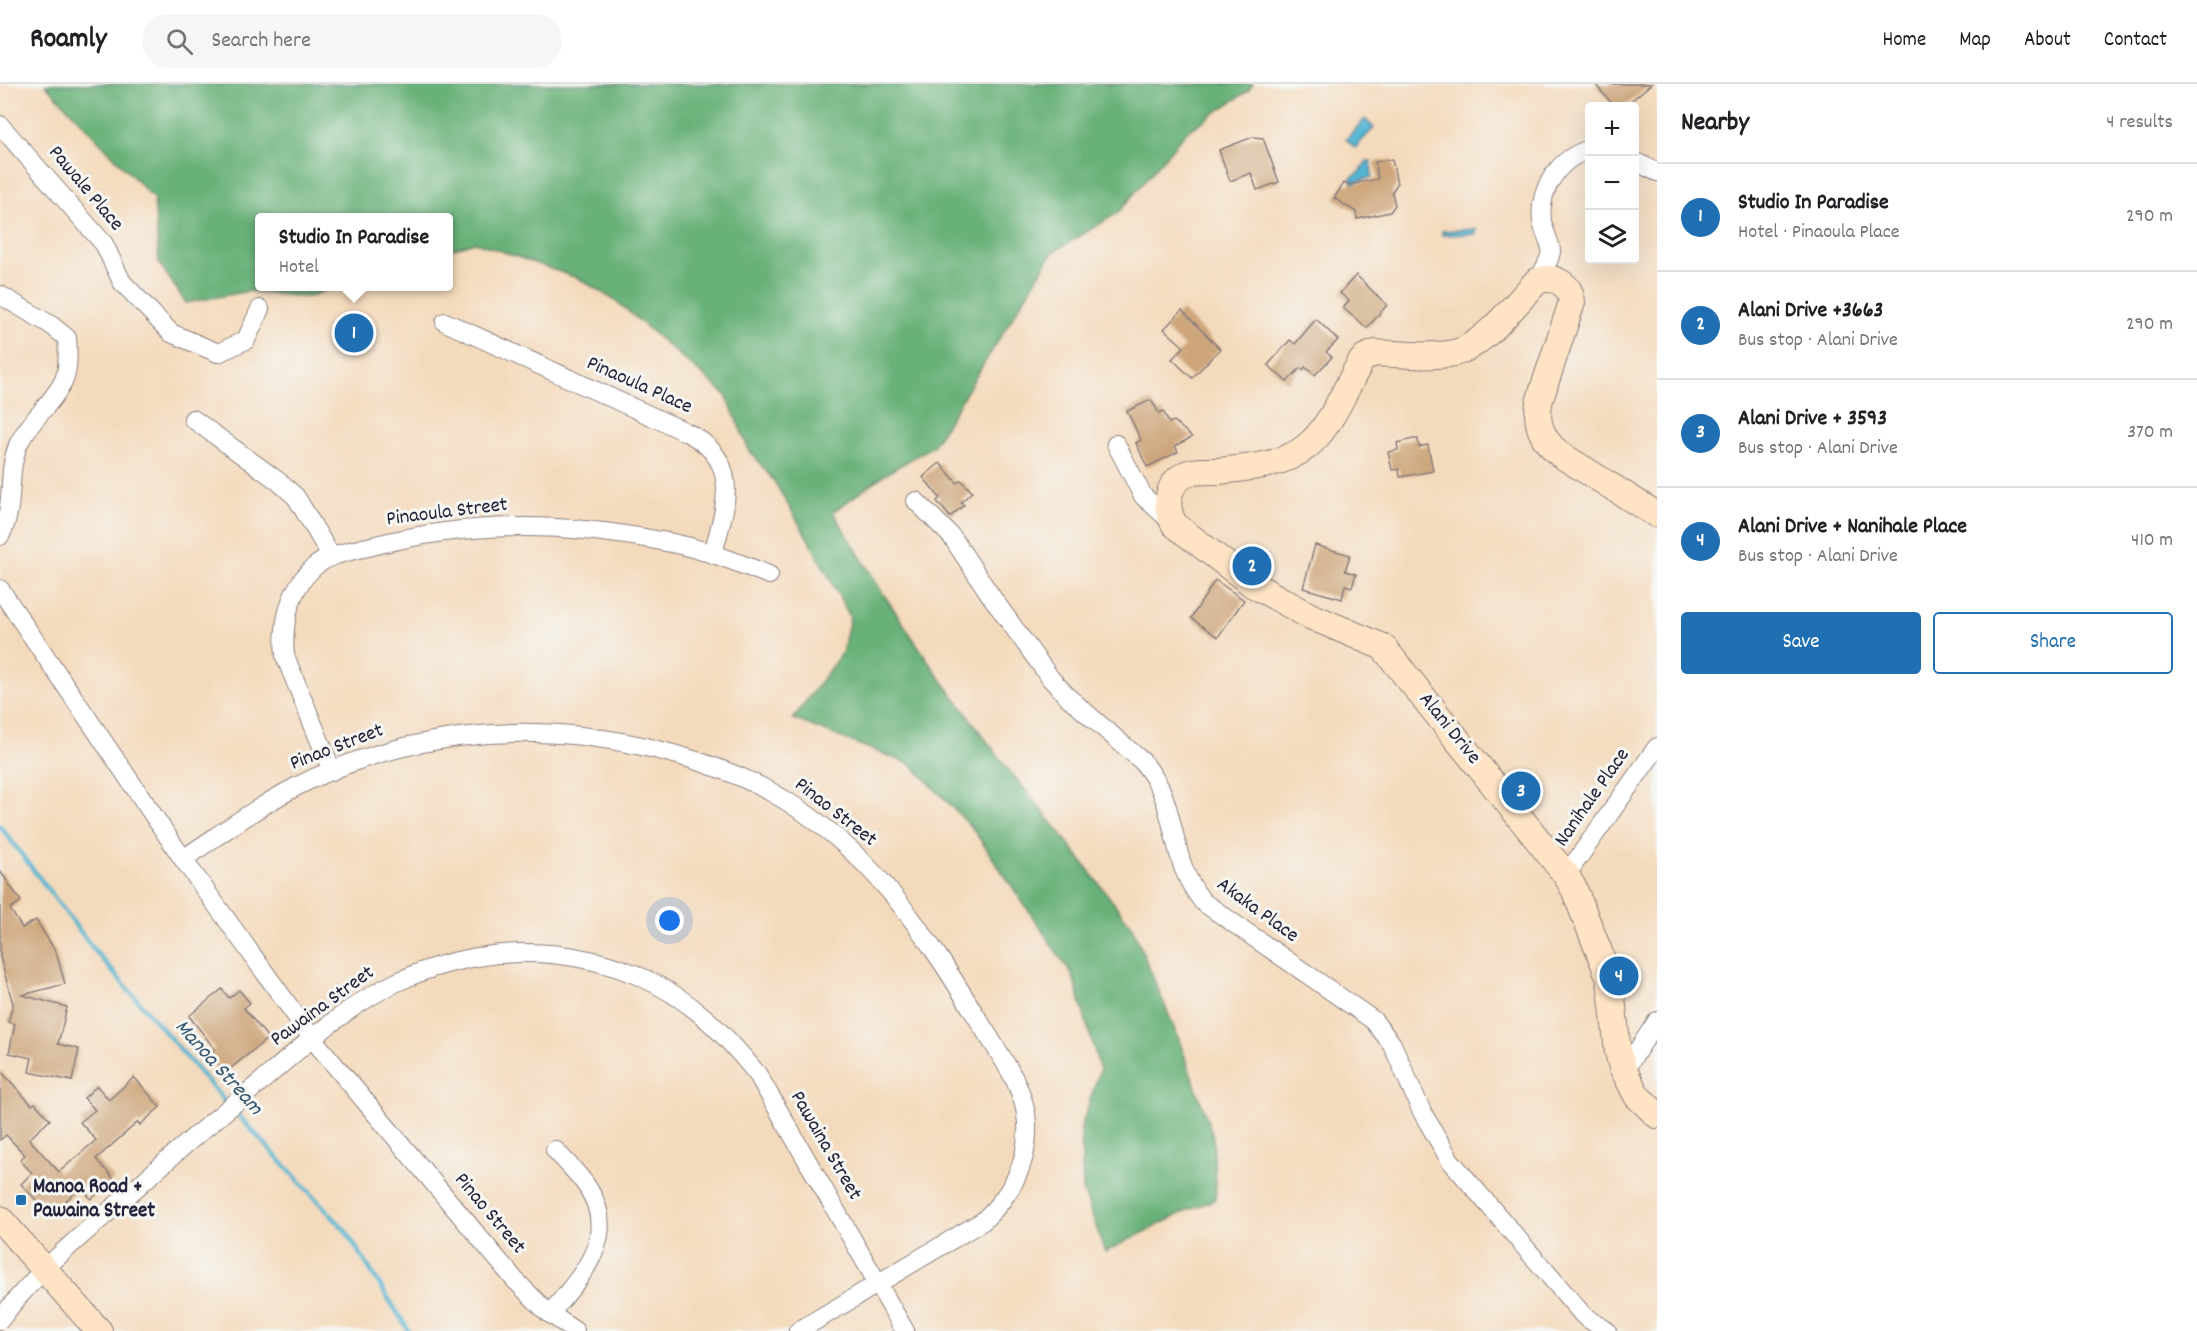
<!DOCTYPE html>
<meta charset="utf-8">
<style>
:root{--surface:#fff;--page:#f6f6f6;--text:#202124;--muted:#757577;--line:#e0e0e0;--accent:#1f6fb2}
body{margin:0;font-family:Dekko,sans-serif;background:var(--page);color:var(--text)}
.controls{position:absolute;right:18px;top:18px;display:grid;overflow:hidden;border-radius:6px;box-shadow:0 6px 24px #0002}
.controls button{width:54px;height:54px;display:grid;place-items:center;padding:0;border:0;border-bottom:2px solid var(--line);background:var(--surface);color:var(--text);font:30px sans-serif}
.you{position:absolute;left:670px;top:837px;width:21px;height:21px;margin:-15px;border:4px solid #fff;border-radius:50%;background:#1a73e8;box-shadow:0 0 0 9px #1a73e833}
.badge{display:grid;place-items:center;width:39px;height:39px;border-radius:50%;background:var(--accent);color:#fff;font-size:20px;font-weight:700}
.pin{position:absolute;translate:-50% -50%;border:3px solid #fff;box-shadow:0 2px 6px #0006}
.popup{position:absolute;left:255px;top:129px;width:198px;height:78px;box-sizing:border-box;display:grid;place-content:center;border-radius:6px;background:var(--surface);filter:drop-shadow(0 2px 4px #0005);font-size:20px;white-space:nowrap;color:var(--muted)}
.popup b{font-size:22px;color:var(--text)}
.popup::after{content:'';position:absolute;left:50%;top:100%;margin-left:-12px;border:12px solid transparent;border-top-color:var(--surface)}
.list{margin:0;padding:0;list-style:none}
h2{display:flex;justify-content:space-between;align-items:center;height:78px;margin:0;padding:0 24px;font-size:26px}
h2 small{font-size:20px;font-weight:400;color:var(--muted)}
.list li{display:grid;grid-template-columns:39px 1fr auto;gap:18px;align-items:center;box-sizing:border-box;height:108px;padding:0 24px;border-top:2px solid var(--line)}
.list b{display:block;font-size:22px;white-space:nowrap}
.list p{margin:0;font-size:20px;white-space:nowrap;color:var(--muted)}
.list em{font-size:20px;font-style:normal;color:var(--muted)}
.actions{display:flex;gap:12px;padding:18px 24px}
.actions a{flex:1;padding:14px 0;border:2px solid var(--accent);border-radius:6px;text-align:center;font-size:21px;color:var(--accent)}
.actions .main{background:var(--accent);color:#fff}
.icon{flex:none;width:33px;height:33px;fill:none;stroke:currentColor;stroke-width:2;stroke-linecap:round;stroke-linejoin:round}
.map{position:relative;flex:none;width:1657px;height:1247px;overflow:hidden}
header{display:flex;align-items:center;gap:36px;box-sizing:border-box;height:84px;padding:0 30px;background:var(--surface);border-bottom:2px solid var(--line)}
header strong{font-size:28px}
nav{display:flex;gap:33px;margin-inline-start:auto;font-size:21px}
.search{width:420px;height:54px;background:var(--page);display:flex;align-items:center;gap:15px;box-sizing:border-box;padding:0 21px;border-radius:33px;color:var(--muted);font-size:22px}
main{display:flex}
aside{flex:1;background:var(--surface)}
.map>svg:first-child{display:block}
.forest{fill:#68b178;stroke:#456a5a;stroke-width:1.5}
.water{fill:#54b6d2;stroke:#3b6c86;stroke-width:1.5}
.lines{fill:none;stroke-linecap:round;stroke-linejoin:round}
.stream{stroke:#54b6d2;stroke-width:4.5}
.building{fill:#cda67b}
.street-casing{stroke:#8b7e7c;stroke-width:20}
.secondary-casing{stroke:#8b7e7c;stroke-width:28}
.street{stroke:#fff;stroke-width:18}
.secondary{stroke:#fee4c5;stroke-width:26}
.poi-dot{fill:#1f6fb2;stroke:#f6f6f2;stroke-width:2}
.labels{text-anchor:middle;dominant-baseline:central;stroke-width:6;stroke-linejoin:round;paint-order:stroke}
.street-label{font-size:21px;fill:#22223b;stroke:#f6f6f2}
.poi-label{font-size:21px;font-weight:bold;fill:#22223b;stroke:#f6f6f2;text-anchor:start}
.water-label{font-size:22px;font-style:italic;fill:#345670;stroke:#f6f6f2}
</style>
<header>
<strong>Roamly</strong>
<div class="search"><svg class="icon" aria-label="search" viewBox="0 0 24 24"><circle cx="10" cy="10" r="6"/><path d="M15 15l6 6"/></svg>Search here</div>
<nav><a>Home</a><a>Map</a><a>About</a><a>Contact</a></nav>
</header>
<main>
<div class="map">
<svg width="1657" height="1247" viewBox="0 0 1657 1247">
<rect width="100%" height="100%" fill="#f6f6f2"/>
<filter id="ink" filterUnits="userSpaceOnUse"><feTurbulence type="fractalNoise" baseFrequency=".0167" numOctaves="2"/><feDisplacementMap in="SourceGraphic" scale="12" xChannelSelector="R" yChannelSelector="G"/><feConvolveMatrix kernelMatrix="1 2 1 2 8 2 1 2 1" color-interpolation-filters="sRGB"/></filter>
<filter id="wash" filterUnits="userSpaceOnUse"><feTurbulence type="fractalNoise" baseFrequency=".008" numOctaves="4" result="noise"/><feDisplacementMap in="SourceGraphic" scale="24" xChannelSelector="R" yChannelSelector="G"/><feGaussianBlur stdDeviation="1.35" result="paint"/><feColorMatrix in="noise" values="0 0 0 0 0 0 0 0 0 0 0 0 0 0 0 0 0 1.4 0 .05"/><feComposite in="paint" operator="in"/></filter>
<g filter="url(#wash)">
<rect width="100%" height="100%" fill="#f4dabc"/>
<path class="forest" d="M 45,0 L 1253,0 L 1248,7 L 1186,48 L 1118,129 L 1053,168 L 933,362 L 884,391 L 833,428 L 882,508 L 937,590 L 1007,684 L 1058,746 L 1132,843 L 1178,953 L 1213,1052 L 1216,1115 L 1188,1126 L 1105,1168 L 1083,1106 L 1081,1043 L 1100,986 L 1073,892 L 973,745 L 912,681 L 793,635 L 843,567 L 850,533 L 813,463 L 774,397 L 749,366 L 726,311 L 616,217 L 580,195 L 475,158 L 449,166 L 448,134 L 260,134 L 260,202 L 335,203 L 307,213 L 249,207 L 186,219 L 159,179 L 154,115 Z"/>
<g class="water">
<path d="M 1365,35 L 1374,44 L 1355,64 L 1346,55 Z"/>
<path d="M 1367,77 L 1371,77 L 1372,93 L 1352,99 L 1351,94 L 1360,88 Z"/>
<path d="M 1476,145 L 1476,150 L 1442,151 L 1442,147 Z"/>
</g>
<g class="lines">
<g class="stream">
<path d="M 0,742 L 95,867 L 228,1021"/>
<path d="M 234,1027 L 345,1146 L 409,1247"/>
</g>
</g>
<g id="blocks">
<g class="building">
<path d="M 1595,0 L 1651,0 L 1625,22 L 1614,22 Z"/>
<path d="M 1253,53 L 1263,54 L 1279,98 L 1257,106 L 1251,89 L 1230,97 L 1219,66 Z"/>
<path d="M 1392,75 L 1397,100 L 1392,108 L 1395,121 L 1390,128 L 1357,135 L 1356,128 L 1334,114 L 1344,99 L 1348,101 L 1378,95 L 1375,78 Z"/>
<path d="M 1356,191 L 1387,221 L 1367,244 L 1343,224 L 1349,217 L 1340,209 Z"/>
<path d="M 1182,226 L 1220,265 L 1192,294 L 1172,275 L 1184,263 L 1164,245 Z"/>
<path d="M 1316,235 L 1338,256 L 1326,268 L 1332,273 L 1315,291 L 1305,283 L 1303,286 L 1300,284 L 1287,298 L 1268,281 L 1290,256 L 1295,260 Z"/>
<path d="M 1151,316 L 1159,329 L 1163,327 L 1169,339 L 1174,337 L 1192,353 L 1175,362 L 1178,368 L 1147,383 L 1136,359 L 1141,356 L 1127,327 Z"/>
<path d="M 1413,355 L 1418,355 L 1419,363 L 1428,361 L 1433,387 L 1400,393 L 1399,385 L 1392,386 L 1388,368 L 1398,366 L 1397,359 Z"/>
<path d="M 940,379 L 957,399 L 961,396 L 972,408 L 961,418 L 964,421 L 950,433 L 937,417 L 940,414 L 923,393 Z"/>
<path d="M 1315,461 L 1350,471 L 1345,487 L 1356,490 L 1352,503 L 1345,501 L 1342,515 L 1303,504 Z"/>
<path d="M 1215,496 L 1244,516 L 1218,553 L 1191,534 Z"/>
<path d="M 0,787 L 21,817 L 10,825 L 22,844 L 36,836 L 56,868 L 65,900 L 22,911 L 67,923 L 58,960 L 79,965 L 72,997 L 29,988 L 32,974 L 9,969 L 15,940 L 8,938 L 13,920 L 0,873 Z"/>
<path d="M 222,905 L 229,914 L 239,906 L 250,919 L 244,924 L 268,954 L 225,989 L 209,969 L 215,965 L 189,932 Z"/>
<path d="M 0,986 L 32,1021 L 35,1019 L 50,1036 L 29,1055 L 59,1088 L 96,1056 L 80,1038 L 95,1026 L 84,1014 L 97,1002 L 109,1016 L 134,993 L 160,1023 L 140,1041 L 138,1038 L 96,1075 L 114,1095 L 91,1115 L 81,1103 L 50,1131 L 21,1100 L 32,1089 L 20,1076 L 25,1071 L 6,1051 L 0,1056 Z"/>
</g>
</g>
</g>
<g filter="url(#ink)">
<use href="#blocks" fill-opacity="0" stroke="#8b7e7c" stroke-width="1.5"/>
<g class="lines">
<defs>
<g id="street">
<path d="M 0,41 L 104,160 L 122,198 L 171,249 L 218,269 L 246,256 L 260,225"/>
<path d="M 1634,77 L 1657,88"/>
<path d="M 1537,197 C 1543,188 1549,178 1551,168 C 1552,161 1543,146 1542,137 C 1538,105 1559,74 1590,65"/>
<path d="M 0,211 L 51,241 L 67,254 C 68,267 69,284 64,296 C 54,318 28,338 18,361 C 6,391 16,423 0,452"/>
<path d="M 445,238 L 686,348 C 743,376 726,421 713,469"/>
<path d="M 193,335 L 278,397 L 296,413 L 331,472"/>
<path d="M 1116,360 L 1143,412 L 1174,440"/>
<path d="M 916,417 L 952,453 L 991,512 L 1051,595 L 1069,614 L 1143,678 C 1150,687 1156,696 1161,706 C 1178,746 1173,781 1203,818 L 1373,936 L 1392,960 L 1422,1028 L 1450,1076 L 1584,1232 L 1607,1247"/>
<path d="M 0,505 L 183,775 L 312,954 L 515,1196 L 545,1226 L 575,1247"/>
<path d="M 332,687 L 285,572 C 282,540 289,506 313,484 C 330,469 352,467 372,462 C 470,437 562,438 661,457 C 699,463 734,477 769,491"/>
<path d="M 183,775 C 216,753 247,730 281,711 C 357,668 447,647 534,649 C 609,650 705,672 771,708 C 871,763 926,850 984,945 C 1002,974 1025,1004 1027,1039 C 1029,1079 1011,1111 983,1137 L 798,1247"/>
<path d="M 1566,791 L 1657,663"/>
<path d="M 1624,987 L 1657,937"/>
<path d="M 550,1230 C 580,1193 620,1154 588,1104 C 579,1090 566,1078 555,1066"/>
<path d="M 0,1236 C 26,1200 58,1172 91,1143 C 121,1117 150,1092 179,1066 C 209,1040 239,1016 269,991 C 308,957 350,920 397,898 C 496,851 620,860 704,933 C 725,951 741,970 758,991 L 905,1247"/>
</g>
<g id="secondary">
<path d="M 1657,431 L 1561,371 C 1542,357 1534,338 1540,315 L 1572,218 C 1570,200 1555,191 1537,197 C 1516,219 1483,263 1454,269 C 1429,274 1400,270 1375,269 L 1365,273 L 1360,279 C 1345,305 1330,345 1306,363 C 1282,382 1247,384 1218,387 C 1208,387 1195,386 1186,390 C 1166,400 1164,424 1175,441 L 1252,500 L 1310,532 L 1383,563 L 1566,791 L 1574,805 L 1610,895 L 1618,968 L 1622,983 L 1637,1012 L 1657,1031"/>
<path d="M 0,1135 L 99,1247"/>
</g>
</defs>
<use href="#street" class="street-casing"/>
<use href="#secondary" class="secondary-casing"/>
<use href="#street" class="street"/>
<use href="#secondary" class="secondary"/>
</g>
</g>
<rect class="poi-dot" x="15" y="1110" width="12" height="12" rx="3"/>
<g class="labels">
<g class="street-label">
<text transform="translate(85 105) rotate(50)">Pawale Place</text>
<text transform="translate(639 302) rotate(24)">Pinaoula Place</text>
<text transform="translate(447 429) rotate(-7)">Pinaoula Street</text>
<text transform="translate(1449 645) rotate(51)">Alani Drive</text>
<text transform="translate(337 664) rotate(-21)">Pinao Street</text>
<text transform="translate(1593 714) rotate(-55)">Nanihale Place</text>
<text transform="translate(835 729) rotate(38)">Pinao Street</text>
<text transform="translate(1257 827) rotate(36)">Akaka Place</text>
<text transform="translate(323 923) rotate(-36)">Pawaina Street</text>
<text transform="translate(825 1062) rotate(60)">Pawaina Street</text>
<text transform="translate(489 1130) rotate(50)">Pinao Street</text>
</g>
<g class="poi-label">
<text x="33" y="1104">Manoa Road +<tspan x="33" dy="24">Pawaina Street</tspan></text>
</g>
<g class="water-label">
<text transform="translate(218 984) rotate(48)">Manoa Stream</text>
</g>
</g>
</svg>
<div class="controls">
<button>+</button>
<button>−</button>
<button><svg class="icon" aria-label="layers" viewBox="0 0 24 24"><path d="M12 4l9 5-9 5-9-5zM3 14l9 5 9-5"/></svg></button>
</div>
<div class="you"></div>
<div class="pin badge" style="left:354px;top:249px">1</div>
<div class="popup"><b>Studio In Paradise</b>Hotel</div>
<div class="pin badge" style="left:1252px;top:482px">2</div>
<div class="pin badge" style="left:1521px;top:707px">3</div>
<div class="pin badge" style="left:1619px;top:892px">4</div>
</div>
<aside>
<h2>Nearby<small>4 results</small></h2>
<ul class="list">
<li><span class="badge">1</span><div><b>Studio In Paradise</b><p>Hotel · Pinaoula Place</p></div><em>290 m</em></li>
<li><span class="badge">2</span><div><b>Alani Drive +3663</b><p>Bus stop · Alani Drive</p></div><em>290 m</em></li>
<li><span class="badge">3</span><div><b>Alani Drive + 3593</b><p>Bus stop · Alani Drive</p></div><em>370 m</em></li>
<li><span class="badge">4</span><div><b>Alani Drive + Nanihale Place</b><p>Bus stop · Alani Drive</p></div><em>410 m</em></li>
</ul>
<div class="actions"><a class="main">Save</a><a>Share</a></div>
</aside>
</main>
